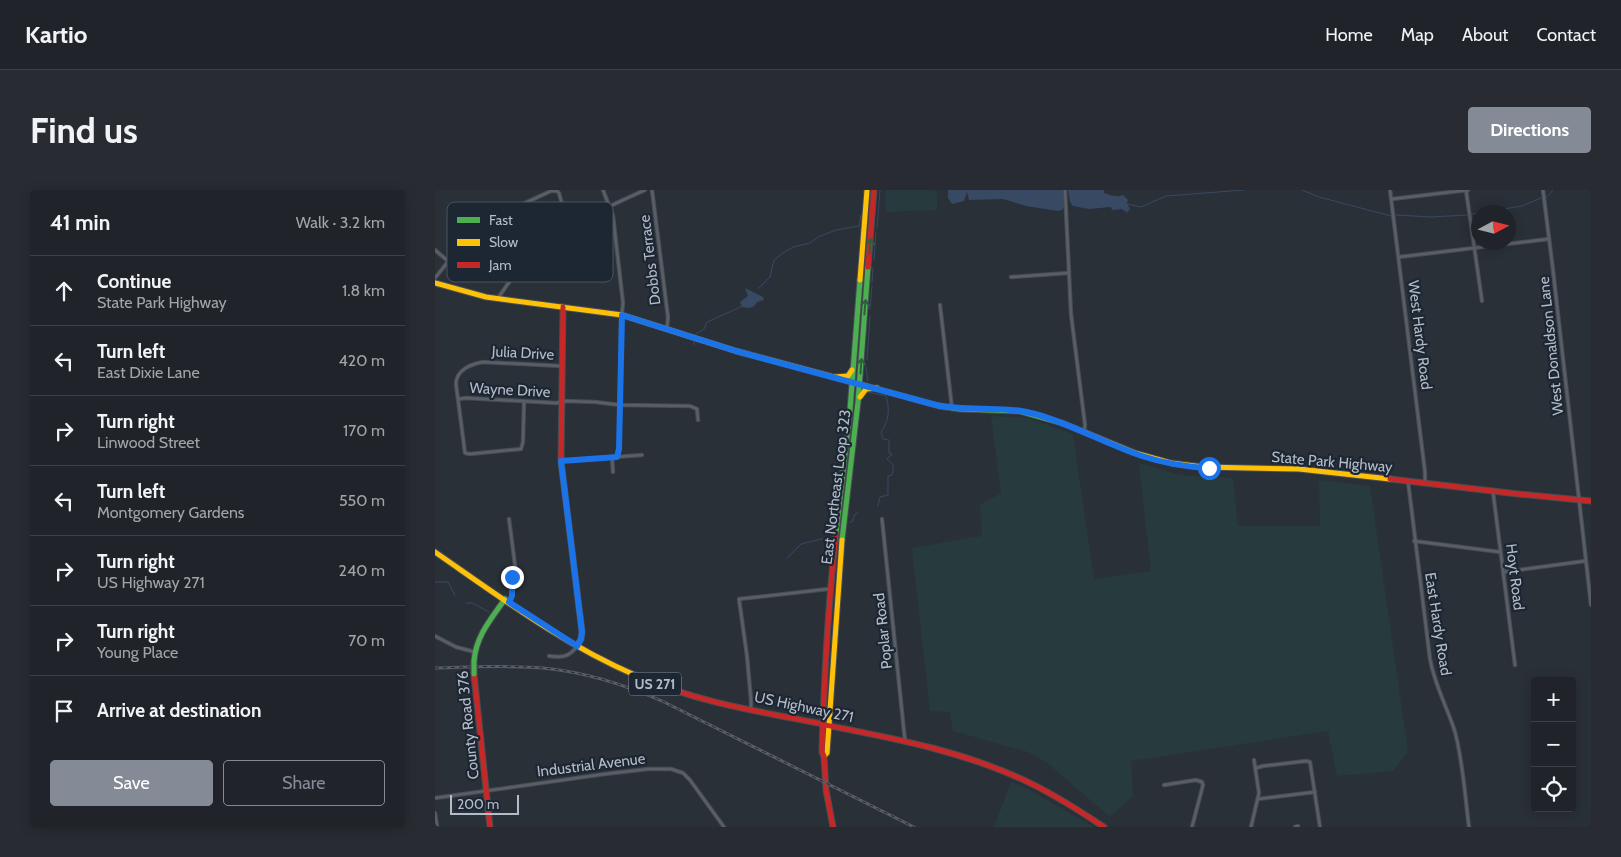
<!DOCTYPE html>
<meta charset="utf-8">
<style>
:root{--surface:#20242a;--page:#282c32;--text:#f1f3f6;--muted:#a2a4a8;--line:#3d4147;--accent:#848b96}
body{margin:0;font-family:Cabin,sans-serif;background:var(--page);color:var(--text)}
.controls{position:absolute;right:15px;bottom:15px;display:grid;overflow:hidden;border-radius:5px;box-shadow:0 2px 12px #0003}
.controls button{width:45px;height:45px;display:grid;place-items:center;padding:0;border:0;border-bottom:1px solid var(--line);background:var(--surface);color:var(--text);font:25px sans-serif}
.compass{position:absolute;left:1036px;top:15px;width:45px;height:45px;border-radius:50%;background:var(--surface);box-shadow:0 2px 12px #0003;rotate:83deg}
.scale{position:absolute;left:15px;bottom:12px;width:69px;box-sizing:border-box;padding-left:5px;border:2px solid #b4bcc9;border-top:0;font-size:14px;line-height:18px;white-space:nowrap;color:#b4bcc9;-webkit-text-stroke:4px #1d2633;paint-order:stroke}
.stop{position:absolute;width:15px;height:15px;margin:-11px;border:4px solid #1a73e8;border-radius:50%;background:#fff}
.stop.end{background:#1a73e8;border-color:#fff;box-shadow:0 1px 5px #0008}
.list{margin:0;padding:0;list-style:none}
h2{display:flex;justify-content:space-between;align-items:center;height:65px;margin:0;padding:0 20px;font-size:21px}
h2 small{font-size:16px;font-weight:400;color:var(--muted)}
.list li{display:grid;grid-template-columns:32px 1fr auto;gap:15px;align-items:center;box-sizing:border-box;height:70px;padding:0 20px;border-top:1px solid var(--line)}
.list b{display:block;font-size:19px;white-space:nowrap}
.list p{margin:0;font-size:16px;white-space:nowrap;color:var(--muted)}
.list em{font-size:16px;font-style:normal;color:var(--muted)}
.actions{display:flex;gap:10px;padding:15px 20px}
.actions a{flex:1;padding:11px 0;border:1px solid var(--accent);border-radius:5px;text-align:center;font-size:18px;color:var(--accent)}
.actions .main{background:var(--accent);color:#fff}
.icon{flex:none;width:28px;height:28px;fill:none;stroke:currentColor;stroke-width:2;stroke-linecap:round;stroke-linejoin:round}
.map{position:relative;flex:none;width:1156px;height:637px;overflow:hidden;border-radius:5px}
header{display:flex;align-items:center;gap:30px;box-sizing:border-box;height:70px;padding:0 25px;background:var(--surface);border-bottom:1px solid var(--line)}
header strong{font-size:24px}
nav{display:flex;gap:28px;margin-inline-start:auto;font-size:18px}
.intro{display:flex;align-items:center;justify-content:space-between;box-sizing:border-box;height:120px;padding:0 30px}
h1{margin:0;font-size:35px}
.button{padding:12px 22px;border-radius:5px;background:var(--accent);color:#fff;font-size:18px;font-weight:700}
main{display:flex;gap:30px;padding:0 30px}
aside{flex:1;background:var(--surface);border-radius:5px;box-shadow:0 2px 12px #0003}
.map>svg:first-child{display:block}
.green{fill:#273a3e}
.water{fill:#384963}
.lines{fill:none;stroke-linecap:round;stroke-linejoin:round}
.stream{stroke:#384963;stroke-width:1}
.street-casing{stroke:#484c53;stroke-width:4.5}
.fast-casing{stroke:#484c53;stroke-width:7}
.slow-casing{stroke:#484c53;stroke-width:7}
.jam-casing{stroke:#484c53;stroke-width:7}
.street{stroke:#5a5e66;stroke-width:2.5}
.fast{stroke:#4caf50;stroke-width:5}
.slow{stroke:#ffc107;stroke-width:5}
.jam{stroke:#c62828;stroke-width:5}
.rail-casing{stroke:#595d64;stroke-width:3}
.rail{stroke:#1d2633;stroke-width:1;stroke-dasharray:4;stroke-linecap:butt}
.fast-bridge-casing{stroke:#484c53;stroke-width:7;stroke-linecap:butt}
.fast-bridge{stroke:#4caf50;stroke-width:5}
.oneway{stroke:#305d3f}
.route{stroke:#1a73e8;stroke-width:6}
.labels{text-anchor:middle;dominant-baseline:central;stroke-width:4.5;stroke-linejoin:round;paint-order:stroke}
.shield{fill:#1d2633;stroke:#878f9c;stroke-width:1}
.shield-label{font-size:14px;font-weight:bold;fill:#b4bcc9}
.street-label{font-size:15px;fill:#b4bcc9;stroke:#1d2633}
.key{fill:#1d2633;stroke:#4a5360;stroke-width:1}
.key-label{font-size:14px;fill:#b4bcc9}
</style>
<header>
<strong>Kartio</strong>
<nav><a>Home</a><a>Map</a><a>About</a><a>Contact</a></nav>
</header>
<div class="intro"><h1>Find us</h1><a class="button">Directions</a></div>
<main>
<aside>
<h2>41 min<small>Walk · 3.2 km</small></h2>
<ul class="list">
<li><svg class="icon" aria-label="ahead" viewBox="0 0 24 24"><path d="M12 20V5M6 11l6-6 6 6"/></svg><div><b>Continue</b><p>State Park Highway</p></div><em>1.8 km</em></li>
<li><svg class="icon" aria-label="left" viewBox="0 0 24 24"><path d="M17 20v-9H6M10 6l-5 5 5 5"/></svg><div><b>Turn left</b><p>East Dixie Lane</p></div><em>420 m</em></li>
<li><svg class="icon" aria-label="right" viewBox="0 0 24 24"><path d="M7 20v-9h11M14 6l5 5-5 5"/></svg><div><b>Turn right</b><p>Linwood Street</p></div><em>170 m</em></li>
<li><svg class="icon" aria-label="left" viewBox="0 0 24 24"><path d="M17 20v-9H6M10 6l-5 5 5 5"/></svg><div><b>Turn left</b><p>Montgomery Gardens</p></div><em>550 m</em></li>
<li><svg class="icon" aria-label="right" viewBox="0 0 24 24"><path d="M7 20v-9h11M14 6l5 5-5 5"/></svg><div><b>Turn right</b><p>US Highway 271</p></div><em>240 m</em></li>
<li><svg class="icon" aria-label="right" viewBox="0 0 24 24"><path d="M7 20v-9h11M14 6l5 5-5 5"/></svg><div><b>Turn right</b><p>Young Place</p></div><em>70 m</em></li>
<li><svg class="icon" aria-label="arrive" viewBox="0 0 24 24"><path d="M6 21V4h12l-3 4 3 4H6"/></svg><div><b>Arrive at destination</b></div></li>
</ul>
<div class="actions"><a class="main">Save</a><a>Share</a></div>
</aside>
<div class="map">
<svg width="1156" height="637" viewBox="0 0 1156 637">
<rect width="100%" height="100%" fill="#2a3038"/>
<g class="green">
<path d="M 450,0 L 499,0 L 502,3 L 502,20 L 451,22 Z"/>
<path d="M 556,226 L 593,228 L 638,244 L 659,389 L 716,381 L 704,273 L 745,285 L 798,288 L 803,336 L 885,336 L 884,290 L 935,296 L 973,562 L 958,581 L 902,586 L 893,541 L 696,571 L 698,606 L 675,627 L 611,572 L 593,562 L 518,541 L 515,522 L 495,521 L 477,358 L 547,346 L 545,315 L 566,303 Z"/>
<path d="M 576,592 L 591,598 L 659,637 L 559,637 Z"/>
</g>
<g class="water">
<path d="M 513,0 L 629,0 L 629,17 L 627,20 L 623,21 L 591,16 L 568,9 L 534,10 L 532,2 L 529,11 L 517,14 L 513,8 Z"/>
<path d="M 633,0 L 669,0 L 669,3 C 675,5 682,8 688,5 L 693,10 L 692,13 L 695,19 L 692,22 L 694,24 L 687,19 L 677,20 L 676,17 L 654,19 L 638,16 L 635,12 Z"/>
<path d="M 310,98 L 328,107 L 329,110 L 322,112 C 319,119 314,118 307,117 L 305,112 L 313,106 Z"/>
</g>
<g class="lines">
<g class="stream">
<path d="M 867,0 L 884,7 L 956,26"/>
<path d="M 1111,7 L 1114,5 L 1118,0"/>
<path d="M 692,14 L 706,17 L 731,6 L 809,0"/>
<path d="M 1049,22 L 1087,16 L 1106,8"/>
<path d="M 1037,24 L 1044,23"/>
<path d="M 961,25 L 996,27 L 1033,25"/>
<path d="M 442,38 L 445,0"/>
<path d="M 439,70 L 441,42"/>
<path d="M 437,93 L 438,78"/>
<path d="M 324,98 L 335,87 L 339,70 L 348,63 L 358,57 L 375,53 L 383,47 L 401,40 L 424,36 L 426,25"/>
<path d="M 435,119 L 437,96"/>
<path d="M 261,144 L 269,139 L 272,132 L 308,116"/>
<path d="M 259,155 L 259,150"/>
<path d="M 432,170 L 435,126"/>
<path d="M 431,177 L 433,191"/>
<path d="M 433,202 L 451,206 C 455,219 454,231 446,242 L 448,249 L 454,250 L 454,263 L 457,264 L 452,269 C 459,274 459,277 457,285 L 453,286 L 453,305 L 445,307 L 443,316"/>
<path d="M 415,332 L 417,332 L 420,324 L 423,323"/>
<path d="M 394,342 L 396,339 L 397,331"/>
<path d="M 352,368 L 366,354 L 391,348"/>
<path d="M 0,392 L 13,392 L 20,405"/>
<path d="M 31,413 L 37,413 L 54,422"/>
</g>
<defs>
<g id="street">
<path d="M 168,0 L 178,26 L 188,113 L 186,131 L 184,259 L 182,267"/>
<path d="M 217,0 L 233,127 L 232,138"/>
<path d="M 630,0 L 636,124 L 650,235 L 649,242"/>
<path d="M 955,0 L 990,282 L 990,293"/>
<path d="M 1031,0 L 1047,111"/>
<path d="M 1108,0 L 1118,80 L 1156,415"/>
<path d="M 957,9 L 1033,0"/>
<path d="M 0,60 L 13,71"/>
<path d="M 964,67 L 1114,49"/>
<path d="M 576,87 L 633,83"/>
<path d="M 0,88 L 42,35 L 116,1 L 122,1 L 124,3 L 134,39"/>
<path d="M 63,108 C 73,94 83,78 96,65 C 122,40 176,15 210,0"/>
<path d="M 505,115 L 517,218"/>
<path d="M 23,209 L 31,208 L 121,213 L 131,211 L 160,212 L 185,215 L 255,216 L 262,219 L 263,230"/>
<path d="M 89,212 L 88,252 L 86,259 L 35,264 L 30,263 L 21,194 C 21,180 36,174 48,172 L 126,176"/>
<path d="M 177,267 L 178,282"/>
<path d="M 126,271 L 207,265"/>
<path d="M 973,291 L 995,469 C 1000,497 1012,516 1020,542 C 1028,572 1030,606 1034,637"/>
<path d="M 1058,302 L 1080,475"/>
<path d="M 447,329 L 470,551"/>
<path d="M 979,351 L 1065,362"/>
<path d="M 1068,382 L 1150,371"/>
<path d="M 74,412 L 77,406 L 77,389 L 80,375 L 74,329"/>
<path d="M 0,446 L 21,457 L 40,462"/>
<path d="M 114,466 C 126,468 135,467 142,456"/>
<path d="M 316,519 L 316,510 L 312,466 L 304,409 L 393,399"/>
<path d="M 821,578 L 828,576 L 871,571 L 875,572 L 885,637"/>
<path d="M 729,595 L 761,590 L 767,592 L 768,595 L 757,637"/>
<path d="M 0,608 L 170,584 L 213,579 L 236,579 L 248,583 L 255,590 L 289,637"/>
<path d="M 823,609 L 880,602"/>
<path d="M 0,623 L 2,636"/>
<path d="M 816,637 L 824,603 L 819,570"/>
<path d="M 860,637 L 863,636"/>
</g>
<g id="fast">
<path d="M 424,194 L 504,216 L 525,219 L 584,221 L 627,233"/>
<path d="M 401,343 L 415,220 L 425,90"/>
<path d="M 407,350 L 423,212 L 433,77"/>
<path d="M 39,471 C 41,446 56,429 70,409"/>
</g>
<g id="slow">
<path d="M 425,90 L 432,0"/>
<path d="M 0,93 L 51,107 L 187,125 L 301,161 L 417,192"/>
<path d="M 400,187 L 413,186 L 417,180"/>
<path d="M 425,207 L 431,199 L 442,198"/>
<path d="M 627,233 L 700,263 L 736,273 L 768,277 L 864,279 L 955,289"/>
<path d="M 0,362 C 65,407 129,455 202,486"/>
<path d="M 389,566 L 392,563 L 407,350"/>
</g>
<g id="jam">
<path d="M 433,77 L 439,0"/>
<path d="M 128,117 L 126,271 L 147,442 L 146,449 L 142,456"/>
<path d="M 955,289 L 1083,304 L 1156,311"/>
<path d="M 39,484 L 55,637"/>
<path d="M 202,486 C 261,512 326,522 388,534"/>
<path d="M 390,535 C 463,549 537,563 603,597 C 626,609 648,623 669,637"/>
<path d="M 398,637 L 391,600 L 389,566 L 387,562 C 389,489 393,416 401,343"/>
</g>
</defs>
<use href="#street" class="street-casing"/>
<use href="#fast" class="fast-casing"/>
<use href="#slow" class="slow-casing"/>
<use href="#jam" class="jam-casing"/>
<use href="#street" class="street"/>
<use href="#fast" class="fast"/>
<use href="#slow" class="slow"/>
<use href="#jam" class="jam"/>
<defs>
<path id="rail" d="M 0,478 C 36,477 72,475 108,478 C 150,482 191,495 229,512 L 479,637"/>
</defs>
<use href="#rail" class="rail-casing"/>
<use href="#rail" class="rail"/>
<defs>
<path id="fast-bridge" d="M 39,471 L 39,484"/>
</defs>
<use href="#fast-bridge" class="fast-bridge-casing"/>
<use href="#fast-bridge" class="fast-bridge"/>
</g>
<defs><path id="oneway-shaft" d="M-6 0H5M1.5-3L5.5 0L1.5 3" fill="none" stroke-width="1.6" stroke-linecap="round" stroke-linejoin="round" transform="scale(1.25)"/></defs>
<g class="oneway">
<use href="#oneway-shaft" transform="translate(435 56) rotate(-86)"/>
<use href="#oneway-shaft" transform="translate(430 117) rotate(-85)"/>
<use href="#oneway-shaft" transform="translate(426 176) rotate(-86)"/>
</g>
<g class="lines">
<path class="route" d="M 77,387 L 77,406 L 74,412 L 142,456 L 146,449 L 147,442 L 126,271 L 182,267 L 184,259 L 187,125 L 301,161 L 501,215 C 533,222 567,215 600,224 C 637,234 671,254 707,266 C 728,273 752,277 774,278"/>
</g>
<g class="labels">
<rect class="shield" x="194" y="482.5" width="52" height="23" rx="4"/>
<g class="shield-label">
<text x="220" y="494">US 271</text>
</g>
<g class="street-label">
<text transform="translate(215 70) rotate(-97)">Dobbs Terrace</text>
<text transform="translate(985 145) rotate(83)">West Hardy Road</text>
<text transform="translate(1116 156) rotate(-96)">West Donaldson Lane</text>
<text transform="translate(88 163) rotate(3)">Julia Drive</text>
<text transform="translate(75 200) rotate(3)">Wayne Drive</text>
<text transform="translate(897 272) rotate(5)">State Park Highway</text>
<text transform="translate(401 297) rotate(-83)">East Northeast Loop 323</text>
<text transform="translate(1080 387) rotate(83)">Hoyt Road</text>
<text transform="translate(1003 434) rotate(81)">East Hardy Road</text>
<text transform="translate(448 441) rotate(-96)">Poplar Road</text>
<text transform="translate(369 517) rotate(12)">US Highway 271</text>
<text transform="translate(33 535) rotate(-96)">County Road 376</text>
<text transform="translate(156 575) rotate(-7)">Industrial Avenue</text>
</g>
</g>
<rect x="12" y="12" width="166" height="80" rx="8" class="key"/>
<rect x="22" y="27" width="23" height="6" fill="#4caf50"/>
<rect x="22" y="49" width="23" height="7" fill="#ffc107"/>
<rect x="22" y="72" width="23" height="6" fill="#c62828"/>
<g class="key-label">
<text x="54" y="35">Fast</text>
<text x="54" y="57">Slow</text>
<text x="54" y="80">Jam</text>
</g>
</svg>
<div class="controls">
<button>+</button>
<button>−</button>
<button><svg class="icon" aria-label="locate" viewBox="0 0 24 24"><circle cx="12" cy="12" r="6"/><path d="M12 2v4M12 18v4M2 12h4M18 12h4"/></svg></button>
</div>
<svg class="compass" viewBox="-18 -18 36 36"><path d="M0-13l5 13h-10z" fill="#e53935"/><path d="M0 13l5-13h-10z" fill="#a2a4a8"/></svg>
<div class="scale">200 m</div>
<div class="stop" style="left:774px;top:278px"></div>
<div class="stop end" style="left:77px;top:387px"></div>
</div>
</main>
